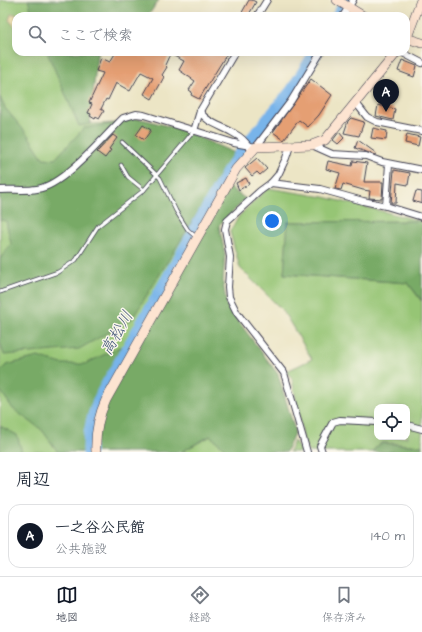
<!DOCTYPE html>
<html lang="ja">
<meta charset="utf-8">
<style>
:root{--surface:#fff;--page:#f2f2f3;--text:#1f2937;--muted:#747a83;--line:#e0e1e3;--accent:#111827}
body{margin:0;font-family:"Architects Daughter","Klee One",sans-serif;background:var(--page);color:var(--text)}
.controls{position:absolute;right:12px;bottom:12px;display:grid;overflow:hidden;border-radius:8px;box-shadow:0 4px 16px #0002}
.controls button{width:36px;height:36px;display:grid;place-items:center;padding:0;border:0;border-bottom:1px solid var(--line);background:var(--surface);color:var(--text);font:20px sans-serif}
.you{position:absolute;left:272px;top:221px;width:14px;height:14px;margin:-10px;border:3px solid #fff;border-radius:50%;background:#1a73e8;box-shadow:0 0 0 6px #1a73e833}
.badge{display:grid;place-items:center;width:26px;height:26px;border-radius:50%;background:var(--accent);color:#fff;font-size:13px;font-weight:700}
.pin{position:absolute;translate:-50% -33px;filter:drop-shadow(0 1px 2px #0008)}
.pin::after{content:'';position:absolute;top:21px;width:14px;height:12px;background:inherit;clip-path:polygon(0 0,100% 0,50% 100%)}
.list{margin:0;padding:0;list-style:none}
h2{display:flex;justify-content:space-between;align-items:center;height:52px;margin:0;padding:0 16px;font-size:17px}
h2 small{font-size:13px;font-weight:400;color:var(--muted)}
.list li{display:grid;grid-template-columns:26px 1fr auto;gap:12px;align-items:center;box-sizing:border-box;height:64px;margin:0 8px 8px;padding:0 8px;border:1px solid var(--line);border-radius:12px}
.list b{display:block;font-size:15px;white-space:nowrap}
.list p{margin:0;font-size:13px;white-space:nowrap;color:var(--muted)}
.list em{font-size:13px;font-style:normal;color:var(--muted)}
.icon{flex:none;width:22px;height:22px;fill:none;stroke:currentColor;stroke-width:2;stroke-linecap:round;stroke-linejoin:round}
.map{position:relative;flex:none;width:422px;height:452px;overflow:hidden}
.search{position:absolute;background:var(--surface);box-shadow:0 4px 16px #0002;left:12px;right:12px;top:12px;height:44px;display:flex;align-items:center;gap:10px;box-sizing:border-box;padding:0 14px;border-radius:12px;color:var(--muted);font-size:15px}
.sheet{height:124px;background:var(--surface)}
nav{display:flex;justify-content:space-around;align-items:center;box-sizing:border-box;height:56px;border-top:1px solid var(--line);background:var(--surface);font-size:11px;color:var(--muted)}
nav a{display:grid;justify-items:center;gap:2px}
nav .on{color:var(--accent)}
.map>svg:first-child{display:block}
.green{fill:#96c574;stroke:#5c7458;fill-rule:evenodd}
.forest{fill:#78aa66;stroke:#4d6650}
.sand{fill:#eeda9e;stroke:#887e6c}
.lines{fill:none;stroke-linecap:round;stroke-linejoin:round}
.river{stroke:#78b4ea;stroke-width:13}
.building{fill:#e59f73}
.lane-casing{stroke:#403f50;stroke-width:4.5}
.street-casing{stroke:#403f50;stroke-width:8}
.secondary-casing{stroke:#403f50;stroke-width:10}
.lane{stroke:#fff;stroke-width:3}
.street{stroke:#fff;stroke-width:6}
.secondary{stroke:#fde4d1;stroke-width:9}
.labels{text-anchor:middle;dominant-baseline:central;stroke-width:3;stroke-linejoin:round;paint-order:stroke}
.water-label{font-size:16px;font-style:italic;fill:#405578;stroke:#fbf7ec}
</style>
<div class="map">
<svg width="422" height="452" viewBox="0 0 422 452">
<rect width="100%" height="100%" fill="#fbf7ec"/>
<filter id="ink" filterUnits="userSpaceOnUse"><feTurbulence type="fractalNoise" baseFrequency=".025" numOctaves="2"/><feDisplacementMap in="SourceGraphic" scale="8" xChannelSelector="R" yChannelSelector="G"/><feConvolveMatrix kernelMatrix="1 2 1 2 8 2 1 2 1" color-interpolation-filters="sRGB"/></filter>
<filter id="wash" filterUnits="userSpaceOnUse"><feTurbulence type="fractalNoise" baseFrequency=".012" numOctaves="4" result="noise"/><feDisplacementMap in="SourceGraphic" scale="16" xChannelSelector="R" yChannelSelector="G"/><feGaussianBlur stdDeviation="0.9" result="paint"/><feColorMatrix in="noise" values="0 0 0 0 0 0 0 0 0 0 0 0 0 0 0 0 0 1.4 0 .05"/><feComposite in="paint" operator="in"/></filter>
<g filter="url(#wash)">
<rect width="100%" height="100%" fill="#ece5c5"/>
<g class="green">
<path d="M 0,0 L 44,0 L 49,16 L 16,16 L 16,52 L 62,52 L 89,124 L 118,123 L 201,208 L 194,232 L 156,343 L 124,452 L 0,452 Z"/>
<path d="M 268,188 L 324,197 L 422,221 L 288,222 L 284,274 L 408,283 L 422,302 L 422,446 L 382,443 L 373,452 L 309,452 L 304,442 L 292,379 L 287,371 L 312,359 L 283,311 L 240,268 L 230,232 L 239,216 ZM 377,407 L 407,407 L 407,437 L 377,437 Z"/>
<path d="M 211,436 L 229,452 L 181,452 Z"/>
<path d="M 294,441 L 301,452 L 289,452 Z"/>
</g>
<g class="forest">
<path d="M 28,0 L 159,0 L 148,16 L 33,16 Z"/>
<path d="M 47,52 L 99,52 L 97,55 L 90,124 L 79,126 Z"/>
<path d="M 0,97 L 5,108 L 28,135 L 43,158 L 55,159 L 84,128 L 118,123 L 132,118 L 146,120 L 179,129 L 235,153 L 132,319 L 79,349 L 4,355 L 0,342 L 0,259 L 11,244 L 6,221 L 0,220 Z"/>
<path d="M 229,187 L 246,199 L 219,225 L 225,254 L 223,283 L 227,306 L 278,374 L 295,431 L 286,452 L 229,452 L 210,436 L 181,452 L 58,452 L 42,430 L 13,409 L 0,390 L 0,372 L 6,365 L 38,357 L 62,364 L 85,364 L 132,341 L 156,310 Z"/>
<path d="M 422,221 L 422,301 L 408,283 L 284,274 L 288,222 Z"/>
<path d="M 0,426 L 17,435 L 22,452 L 0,452 Z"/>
<path d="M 382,443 L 422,446 L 422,452 L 372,452 L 376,447 Z"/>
</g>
<path class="sand" d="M 11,14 L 16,14 L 18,16 L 16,16 L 16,28 L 9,20 Z"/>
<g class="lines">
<g class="river">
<path d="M 338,16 L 348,0"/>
<path d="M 250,141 L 292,91 L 316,52"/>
<path d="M 194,232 L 231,167 L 242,152"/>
<path d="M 89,452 C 88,430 94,412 103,392 L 191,238"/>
</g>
</g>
<g id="blocks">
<g class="building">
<path d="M 249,0 L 252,0 L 256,2 L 248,16 L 240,16 Z"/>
<path d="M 116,52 L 228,52 L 199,99 L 191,95 L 192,92 L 189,90 L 195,81 L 179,70 L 184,61 L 170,54 L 165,65 L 167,67 L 162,75 L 164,77 L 152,99 L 144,94 L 153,78 L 141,72 L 130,91 L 116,83 L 108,100 L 106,99 L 101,109 L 104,111 L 99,119 L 96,117 L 95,119 L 90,116 L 91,114 L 88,113 L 92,104 L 89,103 L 103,73 L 96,71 L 101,58 L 110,62 Z"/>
<path d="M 402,60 L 417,66 L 414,77 L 398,71 Z"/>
<path d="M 311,79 L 332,95 L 319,115 L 308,127 L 299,120 L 284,140 L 273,132 Z"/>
<path d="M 378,105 L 395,109 L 393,120 L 376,116 Z"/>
<path d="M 351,118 L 364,122 L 359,136 L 344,133 L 348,121 Z"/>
<path d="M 143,125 L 151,130 L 144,140 L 136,135 Z"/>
<path d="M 373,128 L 387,131 L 386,140 L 371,138 Z"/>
<path d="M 339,132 L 344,138 L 338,144 L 333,140 Z"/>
<path d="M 407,134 L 420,137 L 418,146 L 405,143 Z"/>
<path d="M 113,135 L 117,138 L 109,149 L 111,150 L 105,158 L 97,152 Z"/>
<path d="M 358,140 L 376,153 L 375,155 L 355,148 Z"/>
<path d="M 257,158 L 267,169 L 260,175 L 257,172 L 252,176 L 245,168 Z"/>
<path d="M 328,161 L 352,166 L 353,161 L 367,163 L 364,182 L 383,182 L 382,199 L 369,198 L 370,191 L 363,190 L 343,184 L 341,190 L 335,189 L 340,173 L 326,169 Z"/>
<path d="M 394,170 L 410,173 L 408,185 L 397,183 L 396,203 L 391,203 Z"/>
<path d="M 246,178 L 249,184 L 239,190 L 236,183 Z"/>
<path d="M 416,191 L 422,192 L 422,204 L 413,201 Z"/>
</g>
</g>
</g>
<g filter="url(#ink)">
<use href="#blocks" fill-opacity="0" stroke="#403f50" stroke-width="1"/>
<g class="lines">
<defs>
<g id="lane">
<path d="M 122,142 L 160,178 L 176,211 L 188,230 L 196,237"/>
<path d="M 121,165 L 128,177 L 144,190"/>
<path d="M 0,292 L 58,272 L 76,260 L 98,226 L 144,190 L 194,131"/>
</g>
<g id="street">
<path d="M 257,16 L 267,0"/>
<path d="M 343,16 L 353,0"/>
<path d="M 401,52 L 422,63"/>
<path d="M 356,103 L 367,117 L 377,122 L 422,131"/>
<path d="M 200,111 C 206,123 223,126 235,134 C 241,137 245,141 249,147"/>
<path d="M 194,131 L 200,111 L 235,52"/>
<path d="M 312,145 L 332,154 L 366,156 L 382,162 L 422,170"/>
<path d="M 290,146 L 286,158 L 278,175 L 271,183 L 260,191 L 227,221 L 225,229 L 230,257 L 228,287 L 229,297 L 237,313 L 284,373 L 307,452"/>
<path d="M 389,164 L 386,206 L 422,217"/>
<path d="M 271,183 L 320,189 L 363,201 L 386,206"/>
<path d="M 0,190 C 12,189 25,191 37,189 C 63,186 104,137 123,118 L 136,114 L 144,115 L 234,143 L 256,147 L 291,101 L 321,52"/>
<path d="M 407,425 L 422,429"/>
<path d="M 322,452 L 320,446 L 333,422 L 340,420 L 377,422"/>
</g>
<g id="secondary">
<path d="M 337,0 L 363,16"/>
<path d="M 406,38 L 422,43"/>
<path d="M 406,40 L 421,0"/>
<path d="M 96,452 C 95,432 98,417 106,400 L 236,169 L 256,147 L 312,145 L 325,140 L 397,52"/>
</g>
</defs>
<use href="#lane" class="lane-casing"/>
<use href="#street" class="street-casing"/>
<use href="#secondary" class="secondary-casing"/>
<use href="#lane" class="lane"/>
<use href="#street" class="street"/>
<use href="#secondary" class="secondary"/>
</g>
</g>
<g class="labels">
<g class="water-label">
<text transform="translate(117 333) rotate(-60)">高松川</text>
</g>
</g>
</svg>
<div class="controls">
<button><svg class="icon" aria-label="locate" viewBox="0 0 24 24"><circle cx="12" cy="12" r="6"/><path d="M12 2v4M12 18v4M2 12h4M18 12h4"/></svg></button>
</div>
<div class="you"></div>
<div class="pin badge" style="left:386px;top:112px">A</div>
<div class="search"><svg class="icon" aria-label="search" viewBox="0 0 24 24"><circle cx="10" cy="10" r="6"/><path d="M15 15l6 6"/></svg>ここで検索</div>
</div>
<section class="sheet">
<h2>周辺<small></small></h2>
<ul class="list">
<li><span class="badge">A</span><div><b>一之谷公民館</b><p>公共施設</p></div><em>140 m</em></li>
</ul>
</section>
<nav>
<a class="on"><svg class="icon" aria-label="map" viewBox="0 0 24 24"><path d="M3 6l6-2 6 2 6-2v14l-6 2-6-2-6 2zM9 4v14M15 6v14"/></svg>地図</a>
<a><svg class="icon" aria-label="directions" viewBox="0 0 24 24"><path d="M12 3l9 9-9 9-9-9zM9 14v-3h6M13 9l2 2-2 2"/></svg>経路</a>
<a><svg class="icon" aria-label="saved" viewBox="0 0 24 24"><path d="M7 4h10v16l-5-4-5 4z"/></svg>保存済み</a>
</nav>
